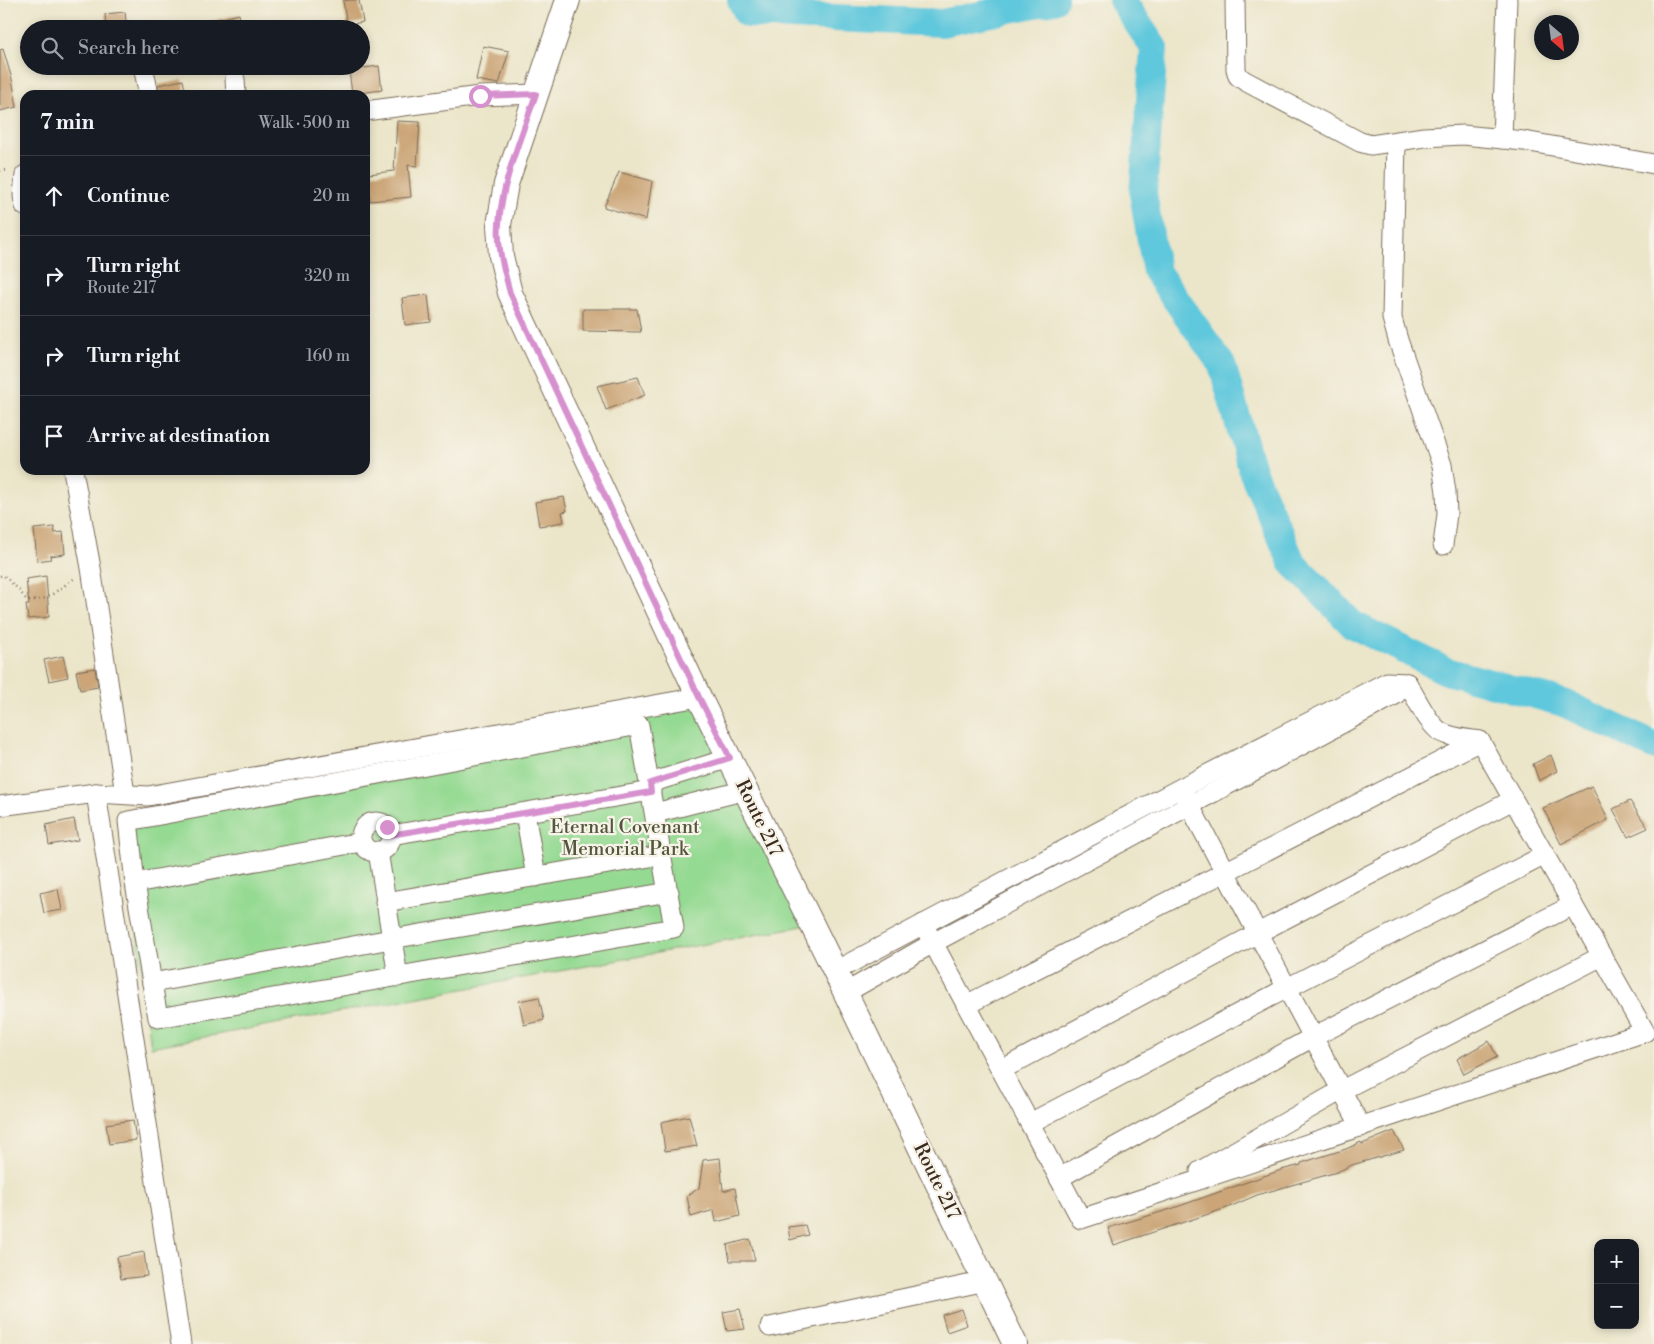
<!DOCTYPE html>
<meta charset="utf-8">
<style>
:root{--surface:#171b24;--page:#20242c;--text:#f1f3f6;--muted:#9ea1a6;--line:#363941}
body{margin:0;font-family:"Libre Bodoni",serif;background:var(--page);color:var(--text)}
.controls{position:absolute;right:15px;bottom:15px;display:grid;overflow:hidden;border-radius:10px;box-shadow:0 2px 8px #0003}
.controls button{width:45px;height:45px;display:grid;place-items:center;padding:0;border:0;border-bottom:1px solid var(--line);background:var(--surface);color:var(--text);font:25px sans-serif}
.compass{position:absolute;left:1534px;top:15px;width:45px;height:45px;border-radius:50%;background:var(--surface);box-shadow:0 2px 8px #0003;rotate:152deg}
.stop{position:absolute;width:15px;height:15px;margin:-11px;border:4px solid #d690ce;border-radius:50%;background:#fff}
.stop.end{background:#d690ce;border-color:#fff;box-shadow:0 1px 5px #0008}
.list{margin:0;padding:0;list-style:none}
h2{display:flex;justify-content:space-between;align-items:center;height:65px;margin:0;padding:0 20px;font-size:21px}
h2 small{font-size:16px;font-weight:400;color:var(--muted)}
.list li{display:grid;grid-template-columns:32px 1fr auto;gap:15px;align-items:center;box-sizing:border-box;height:80px;padding:0 20px;border-top:1px solid var(--line)}
.list b{display:block;font-size:19px;white-space:nowrap}
.list p{margin:0;font-size:16px;white-space:nowrap;color:var(--muted)}
.list em{font-size:16px;font-style:normal;color:var(--muted)}
.icon{flex:none;width:28px;height:28px;fill:none;stroke:currentColor;stroke-width:2;stroke-linecap:round;stroke-linejoin:round}
.map{position:relative;flex:none;width:1654px;height:1344px;overflow:hidden}
.search{position:absolute;background:var(--surface);box-shadow:0 2px 8px #0003;left:20px;top:20px;width:350px;height:55px;display:flex;align-items:center;gap:12px;box-sizing:border-box;padding:0 18px;border-radius:28px;color:var(--muted);font-size:19px}
.panel{position:absolute;background:var(--surface);box-shadow:0 2px 8px #0003;left:20px;top:90px;width:350px;height:385px;border-radius:15px}
.map>svg:first-child{display:block}
.green{fill:#95da93;stroke:#688258}
.lines{fill:none;stroke-linecap:round;stroke-linejoin:round}
.river{stroke:#60c8dc;stroke-width:28}
.building{fill:#cba577}
.minor-casing{stroke:#796b5a;stroke-width:21}
.major-casing{stroke:#796b5a;stroke-width:26}
.path{stroke:#796b5a;stroke-width:2.5;stroke-dasharray:1 4;stroke-linecap:butt}
.minor{stroke:#fff;stroke-width:19}
.major{stroke:#fff;stroke-width:24}
.route{stroke:#d690ce;stroke-width:6}
.labels{text-anchor:middle;dominant-baseline:central;stroke-width:4.5;stroke-linejoin:round;paint-order:stroke}
.street-label{font-size:19px;fill:#3b2a1e;stroke:#f7f3e8}
.park-label{font-size:19px;fill:#52563b;stroke:#f7f3e8}
</style>
<div class="map">
<svg width="1654" height="1344" viewBox="0 0 1654 1344">
<rect width="100%" height="100%" fill="#f7f3e8"/>
<filter id="ink" filterUnits="userSpaceOnUse"><feTurbulence type="fractalNoise" baseFrequency=".02" numOctaves="2"/><feDisplacementMap in="SourceGraphic" scale="10" xChannelSelector="R" yChannelSelector="G"/><feConvolveMatrix kernelMatrix="1 2 1 2 8 2 1 2 1" color-interpolation-filters="sRGB"/></filter>
<filter id="wash" filterUnits="userSpaceOnUse"><feTurbulence type="fractalNoise" baseFrequency=".0096" numOctaves="4" result="noise"/><feDisplacementMap in="SourceGraphic" scale="20" xChannelSelector="R" yChannelSelector="G"/><feGaussianBlur stdDeviation="1.12" result="paint"/><feColorMatrix in="noise" values="0 0 0 0 0 0 0 0 0 0 0 0 0 0 0 0 0 1.4 0 .05"/><feComposite in="paint" operator="in"/></filter>
<g filter="url(#wash)">
<rect width="100%" height="100%" fill="#ebe5c9"/>
<path class="green" d="M 698,703 L 808,925 L 151,1047 L 123,816 Z"/>
<g class="lines">
<g class="river">
<path d="M 741,0 L 748,14 L 942,23 L 1054,0"/>
<path d="M 1122,0 L 1154,48 L 1143,193 L 1156,271 L 1222,365 L 1253,473 L 1292,562 L 1352,624 L 1446,671 L 1564,703 L 1654,746"/>
</g>
</g>
<g id="blocks">
<g class="building">
<path d="M 350,0 L 359,0 L 363,22 L 347,25 L 343,1 Z"/>
<path d="M 125,12 L 127,29 L 106,29 L 105,14 Z"/>
<path d="M 239,14 L 242,29 L 199,29 L 199,24 Z"/>
<path d="M 483,46 L 509,51 L 499,84 L 476,80 Z"/>
<path d="M 3,49 L 12,79 L 17,107 L 0,111 L 0,50 Z"/>
<path d="M 379,66 L 382,90 L 352,94 L 349,70 Z"/>
<path d="M 183,80 L 186,95 L 160,95 L 158,85 Z"/>
<path d="M 397,121 L 420,122 L 417,166 L 408,165 L 411,197 L 370,201 L 368,174 L 394,171 Z"/>
<path d="M 619,172 L 652,181 L 646,220 L 604,207 Z"/>
<path d="M 428,295 L 431,322 L 405,325 L 402,298 Z"/>
<path d="M 583,309 L 637,309 L 641,332 L 583,331 Z"/>
<path d="M 638,377 L 645,395 L 606,410 L 597,386 Z"/>
<path d="M 564,497 L 567,511 L 562,512 L 564,522 L 539,526 L 535,502 Z"/>
<path d="M 54,527 L 55,533 L 63,532 L 65,554 L 50,556 L 51,559 L 37,561 L 34,529 Z"/>
<path d="M 46,576 L 49,617 L 28,619 L 26,605 L 29,605 L 26,579 Z"/>
<path d="M 63,656 L 68,677 L 49,681 L 44,660 Z"/>
<path d="M 95,668 L 98,687 L 80,690 L 76,671 Z"/>
<path d="M 1551,755 L 1557,771 L 1539,781 L 1533,764 Z"/>
<path d="M 1592,786 L 1608,820 L 1561,844 L 1543,808 Z"/>
<path d="M 1630,801 L 1648,828 L 1628,837 L 1613,809 Z"/>
<path d="M 74,819 L 78,840 L 49,845 L 46,825 Z"/>
<path d="M 58,889 L 62,910 L 44,913 L 40,893 Z"/>
<path d="M 539,997 L 544,1020 L 524,1025 L 519,1001 Z"/>
<path d="M 1489,1041 L 1497,1057 L 1464,1074 L 1457,1059 Z"/>
<path d="M 689,1116 L 697,1146 L 665,1151 L 661,1122 Z"/>
<path d="M 133,1120 L 136,1140 L 109,1144 L 106,1124 Z"/>
<path d="M 1394,1131 L 1404,1150 L 1352,1165 L 1337,1172 L 1257,1195 L 1227,1208 L 1114,1245 L 1108,1228 L 1171,1209 L 1281,1170 L 1301,1165 L 1301,1163 L 1346,1149 L 1361,1142 L 1362,1144 Z"/>
<path d="M 720,1158 L 723,1191 L 735,1188 L 740,1216 L 716,1222 L 714,1210 L 691,1217 L 687,1196 L 699,1188 L 703,1160 Z"/>
<path d="M 805,1225 L 808,1235 L 790,1240 L 788,1227 Z"/>
<path d="M 750,1239 L 755,1261 L 730,1261 L 727,1245 Z"/>
<path d="M 144,1252 L 147,1276 L 121,1279 L 117,1257 Z"/>
<path d="M 740,1309 L 745,1329 L 727,1331 L 723,1312 Z"/>
<path d="M 962,1309 L 967,1325 L 947,1332 L 942,1315 Z"/>
</g>
</g>
</g>
<g filter="url(#ink)">
<use href="#blocks" fill-opacity="0" stroke="#796b5a" stroke-width="1"/>
<g class="lines">
<defs>
<g id="minor">
<path d="M 1235,0 L 1236,69 L 1238,76 L 1245,81 L 1360,142 L 1371,145 L 1424,137 L 1463,135 L 1524,141 L 1654,164"/>
<path d="M 143,66 L 149,95"/>
<path d="M 235,79 L 236,95"/>
<path d="M 365,111 L 480,96 L 536,94"/>
<path d="M 1502,139 L 1507,0"/>
<path d="M 1396,142 L 1392,318 L 1398,340 L 1442,465 L 1446,492 L 1447,514 L 1443,545"/>
<path d="M 25,175 L 23,196 L 25,206"/>
<path d="M 73,470 L 91,568 L 125,794"/>
<path d="M 1407,683 C 1415,695 1428,725 1441,732 C 1452,738 1467,739 1480,741"/>
<path d="M 639,725 L 674,928 L 158,1018 L 135,883 L 128,821 Z"/>
<path d="M 650,783 L 730,758"/>
<path d="M 96,793 L 181,1344"/>
<path d="M 1184,795 L 1361,1127"/>
<path d="M 0,806 L 96,793 L 148,796 L 699,697"/>
<path d="M 525,813 L 536,877"/>
<path d="M 655,813 L 746,790"/>
<circle cx="376" cy="837" r="15"/>
<path d="M 391,835 L 651,791"/>
<path d="M 378,851 L 398,977"/>
<path d="M 135,883 L 361,842"/>
<path d="M 385,902 L 662,855"/>
<path d="M 923,924 L 1081,1219 L 1645,1032 L 1480,741 L 966,1005"/>
<path d="M 835,971 L 1181,788 L 1387,682 L 1407,683"/>
<path d="M 152,983 L 391,939 L 669,892"/>
<path d="M 845,993 L 933,943 L 1395,695 L 1407,683"/>
<path d="M 1001,1070 L 1258,933 L 1513,800"/>
<path d="M 1030,1123 L 1287,988 L 1545,855"/>
<path d="M 1200,1171 L 1342,1090 L 1602,956"/>
<path d="M 1059,1178 L 1313,1037 L 1573,905"/>
<path d="M 770,1327 L 986,1281"/>
</g>
<path id="major" d="M 568,0 L 506,184 L 499,225 L 501,256 L 510,293 L 699,697 L 835,971 L 1015,1344"/>
</defs>
<use href="#minor" class="minor-casing"/>
<use href="#major" class="major-casing"/>
<g class="path">
<path d="M 0,171 L 9,170"/>
<path d="M 0,576 L 3,575 L 17,588 L 25,598 L 29,601 L 47,598 L 75,578"/>
</g>
<use href="#minor" class="minor"/>
<use href="#major" class="major"/>
</g>
</g>
<g class="lines" filter="url(#ink)">
<path class="route" d="M 387,827 L 390,835 L 651,792 L 650,783 L 730,758 L 699,697 L 510,293 C 504,270 497,247 499,224 C 502,181 522,135 536,94 L 480,96"/>
</g>
<g class="labels">
<g class="street-label">
<text transform="translate(759 818) rotate(64)">Route 217</text>
<text transform="translate(937 1181) rotate(64)">Route 217</text>
</g>
<g class="park-label">
<text x="625" y="827">Eternal Covenant<tspan x="625" dy="22">Memorial Park</tspan></text>
</g>
</g>
</svg>
<div class="controls">
<button>+</button>
<button>−</button>
</div>
<svg class="compass" viewBox="-18 -18 36 36"><path d="M0-13l5 13h-10z" fill="#e53935"/><path d="M0 13l5-13h-10z" fill="#9ea1a6"/></svg>
<div class="stop" style="left:480px;top:96px"></div>
<div class="stop end" style="left:387px;top:827px"></div>
<div class="search"><svg class="icon" aria-label="search" viewBox="0 0 24 24"><circle cx="10" cy="10" r="6"/><path d="M15 15l6 6"/></svg>Search here</div>
<section class="panel">
<h2>7 min<small>Walk · 500 m</small></h2>
<ul class="list">
<li><svg class="icon" aria-label="ahead" viewBox="0 0 24 24"><path d="M12 20V5M6 11l6-6 6 6"/></svg><div><b>Continue</b></div><em>20 m</em></li>
<li><svg class="icon" aria-label="right" viewBox="0 0 24 24"><path d="M7 20v-9h11M14 6l5 5-5 5"/></svg><div><b>Turn right</b><p>Route 217</p></div><em>320 m</em></li>
<li><svg class="icon" aria-label="right" viewBox="0 0 24 24"><path d="M7 20v-9h11M14 6l5 5-5 5"/></svg><div><b>Turn right</b></div><em>160 m</em></li>
<li><svg class="icon" aria-label="arrive" viewBox="0 0 24 24"><path d="M6 21V4h12l-3 4 3 4H6"/></svg><div><b>Arrive at destination</b></div></li>
</ul>
</section>
</div>
